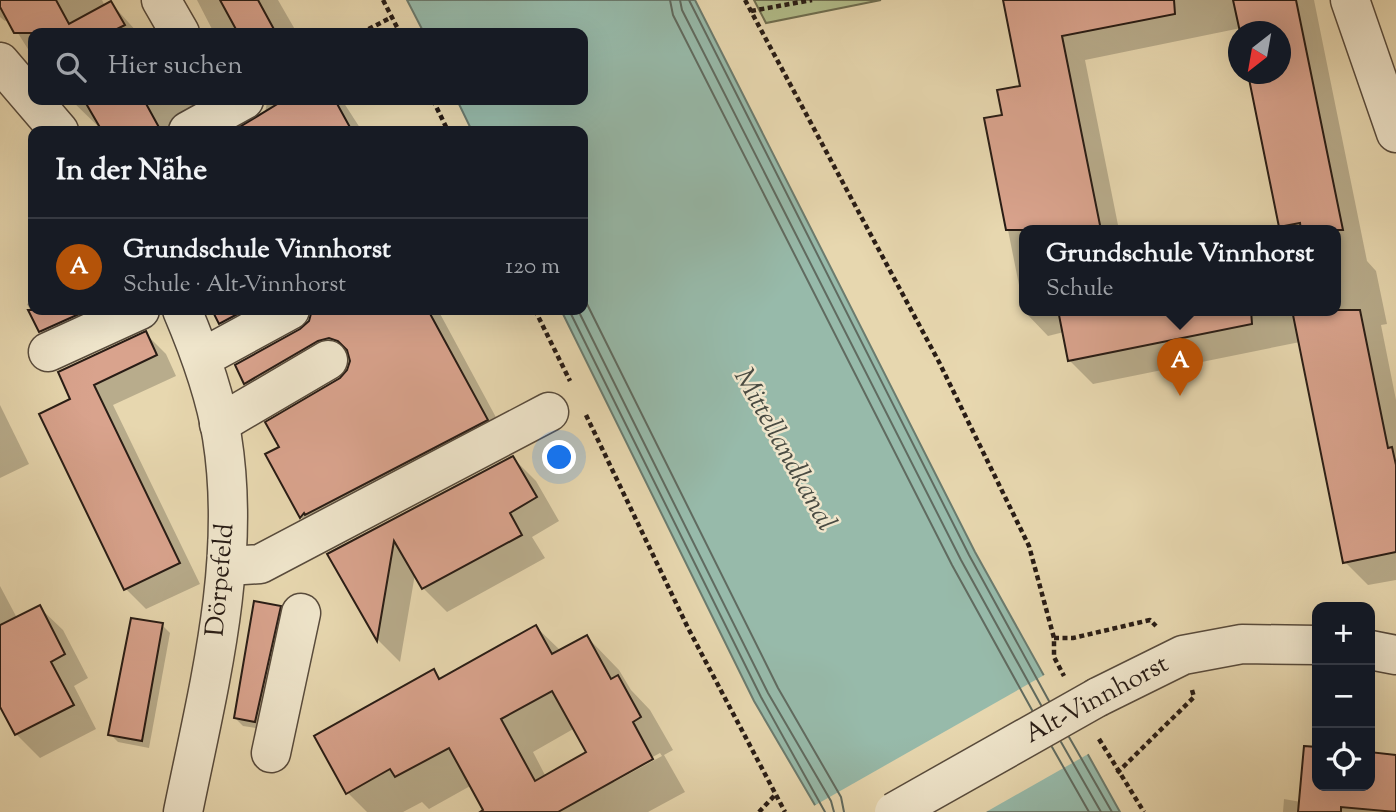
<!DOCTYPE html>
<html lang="de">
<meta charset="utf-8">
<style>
:root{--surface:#171b24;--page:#242831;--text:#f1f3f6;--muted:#9ea1a6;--line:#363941;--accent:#b45309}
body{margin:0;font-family:"Sorts Mill Goudy",serif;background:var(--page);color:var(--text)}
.controls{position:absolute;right:21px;bottom:21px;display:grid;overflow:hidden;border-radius:14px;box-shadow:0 7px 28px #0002}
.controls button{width:63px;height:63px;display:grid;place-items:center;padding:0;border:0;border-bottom:2px solid var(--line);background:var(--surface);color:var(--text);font:35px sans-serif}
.compass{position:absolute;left:1228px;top:21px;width:63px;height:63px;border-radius:50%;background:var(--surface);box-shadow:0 7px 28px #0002;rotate:211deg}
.you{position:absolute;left:560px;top:458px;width:24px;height:24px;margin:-18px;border:5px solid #fff;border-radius:50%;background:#1a73e8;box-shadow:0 0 0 10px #1a73e833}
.badge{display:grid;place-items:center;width:46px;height:46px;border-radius:50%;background:var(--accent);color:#fff;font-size:23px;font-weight:700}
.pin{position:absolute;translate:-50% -58px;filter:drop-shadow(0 2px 4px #0008)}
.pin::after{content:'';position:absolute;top:37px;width:24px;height:21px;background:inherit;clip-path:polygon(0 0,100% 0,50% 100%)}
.popup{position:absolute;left:1019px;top:225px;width:322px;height:91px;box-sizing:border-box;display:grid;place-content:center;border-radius:14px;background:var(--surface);filter:drop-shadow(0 2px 5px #0005);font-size:23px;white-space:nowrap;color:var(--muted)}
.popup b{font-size:26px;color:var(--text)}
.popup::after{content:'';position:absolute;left:50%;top:100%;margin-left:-14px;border:14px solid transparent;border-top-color:var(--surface)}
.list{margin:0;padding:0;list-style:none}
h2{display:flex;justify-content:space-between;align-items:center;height:91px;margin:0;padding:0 28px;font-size:30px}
h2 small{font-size:23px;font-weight:400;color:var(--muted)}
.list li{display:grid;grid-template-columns:46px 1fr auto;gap:21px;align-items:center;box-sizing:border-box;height:98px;padding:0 28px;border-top:2px solid var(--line)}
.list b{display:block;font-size:26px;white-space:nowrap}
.list p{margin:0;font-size:23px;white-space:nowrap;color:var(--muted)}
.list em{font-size:23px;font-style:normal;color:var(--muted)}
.icon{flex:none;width:38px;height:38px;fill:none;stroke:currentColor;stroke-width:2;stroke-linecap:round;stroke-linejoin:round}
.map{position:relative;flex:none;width:1396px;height:812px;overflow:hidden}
.search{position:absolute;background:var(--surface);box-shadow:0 7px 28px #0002;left:28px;top:28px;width:560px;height:77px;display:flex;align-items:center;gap:18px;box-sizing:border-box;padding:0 24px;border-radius:14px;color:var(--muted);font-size:26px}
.panel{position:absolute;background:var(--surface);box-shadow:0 7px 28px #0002;left:28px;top:126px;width:560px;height:189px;border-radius:14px}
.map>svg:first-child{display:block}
.green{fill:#b3bf8c;stroke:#6e6e50;stroke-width:2}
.water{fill:#97baaa;stroke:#6b7b6e;stroke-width:2}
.pier{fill:#e7d7af}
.shadow{fill:#0003;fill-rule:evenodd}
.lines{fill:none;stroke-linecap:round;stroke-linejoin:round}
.shore{stroke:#606b60;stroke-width:2}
.building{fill:#d9a38d;stroke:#281c15;stroke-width:2;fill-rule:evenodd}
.minor-casing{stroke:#584b3c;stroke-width:41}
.path{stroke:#281c15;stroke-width:4.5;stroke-dasharray:5 3.5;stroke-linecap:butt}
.minor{stroke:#efe5cb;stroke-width:38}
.minor-bridge-casing{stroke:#584b3c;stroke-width:41;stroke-linecap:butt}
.minor-bridge{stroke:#efe5cb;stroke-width:38}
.labels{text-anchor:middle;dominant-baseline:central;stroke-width:5;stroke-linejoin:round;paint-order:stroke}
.street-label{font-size:26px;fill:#281c15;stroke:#efe5cb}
.water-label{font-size:28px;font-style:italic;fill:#494b42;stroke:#efe5cb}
</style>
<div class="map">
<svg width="1396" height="812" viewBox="0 0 1396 812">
<rect width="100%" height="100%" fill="#e7d7af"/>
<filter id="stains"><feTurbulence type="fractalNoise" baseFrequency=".00286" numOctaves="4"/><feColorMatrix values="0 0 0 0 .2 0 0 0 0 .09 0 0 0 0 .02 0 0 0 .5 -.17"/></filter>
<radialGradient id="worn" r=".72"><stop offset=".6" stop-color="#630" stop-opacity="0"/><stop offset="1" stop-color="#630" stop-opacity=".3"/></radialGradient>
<path class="green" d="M 754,0 L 881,0 L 766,23 Z"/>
<path class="water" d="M 407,0 L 695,0 L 975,552 L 1120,812 L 819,812 L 754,701 L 561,310 L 583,310 L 583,131 L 472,131 L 457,100 L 583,100 L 583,33 L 424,33 Z"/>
<path class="pier" d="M 1046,674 L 1090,753 L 986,812 L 815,812 L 812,807 Z"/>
<g class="shadow">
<path d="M 0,0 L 102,0 L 105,6 L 111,3 L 138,33 L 33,33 L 33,57 L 9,19 L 5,21 L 0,17 Z"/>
<path d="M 197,0 L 278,0 L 297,33 L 214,33 Z"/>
<path d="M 1004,0 L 1314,0 L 1367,261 L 1376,271 L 1387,324 L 1381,325 L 1396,400 L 1396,580 L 1368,585 L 1345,562 L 1300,342 L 1093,384 L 1069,360 L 1064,332 L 1048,336 L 1025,312 L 1336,310 L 1336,230 L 1281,230 L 1250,74 L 1280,74 L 1280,32 L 1241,28 L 1085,60 L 1119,230 L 1024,230 L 1024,310 L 986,120 L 1004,116 L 1022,87 Z"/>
<path d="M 71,100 L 189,100 L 198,114 L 171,131 L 103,131 Z"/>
<path d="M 258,100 L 342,100 L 362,131 L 236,131 L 265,112 L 267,103 Z"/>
<path d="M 33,301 L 33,310 L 113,310 L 48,339 L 40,331 L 27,304 Z"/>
<path d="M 214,310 L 438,310 L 511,445 L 325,542 L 301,517 L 268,455 L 282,447 L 349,371 L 351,363 L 270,407 L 246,383 L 310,323 L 313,313 L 246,347 L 221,323 Z"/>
<path d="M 145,333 L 166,354 L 176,376 L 113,405 L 200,584 L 146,609 L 126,589 L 73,400 Z"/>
<path d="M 0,405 L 29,464 L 0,478 Z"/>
<path d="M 513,458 L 536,481 L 559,521 L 532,537 L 545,558 L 447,612 L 423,588 L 415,574 L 400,662 L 378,640 L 329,554 Z"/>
<path d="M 0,586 L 17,618 L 39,607 L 63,630 L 88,678 L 74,686 L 96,729 L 40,758 L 16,734 L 0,703 Z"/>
<path d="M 280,607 L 288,616 L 263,729 L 243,726 L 235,718 Z"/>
<path d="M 162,625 L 170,633 L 149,748 L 118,742 L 110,734 Z"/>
<path d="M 536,627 L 561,651 L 587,637 L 619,670 L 631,690 L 650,710 L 673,750 L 664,755 L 685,792 L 648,812 L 487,812 L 472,785 L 429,809 L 422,802 L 403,812 L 367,812 L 347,792 L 434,672 L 442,679 ZM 575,728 L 588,753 L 546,777 L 533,752 ZM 660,753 L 662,756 L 614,782 L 614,778 Z"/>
<path d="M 1305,748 L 1317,749 L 1317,786 L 1370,786 L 1370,754 L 1396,756 L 1396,812 L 1283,812 L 1284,799 L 1301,802 Z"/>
</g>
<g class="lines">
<g class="shore">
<path d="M 670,0 L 673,15 L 952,565 L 1032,710"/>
<path d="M 680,0 L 682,10 L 961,560 L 1041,705"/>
<path d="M 689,0 L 969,555 L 1049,701"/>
<path d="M 583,296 L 778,688 L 841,797 L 844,812"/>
<path d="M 569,310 L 761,697 L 825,812"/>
<path d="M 578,310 L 768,693 L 831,801 L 834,812"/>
<path d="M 1069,737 L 1112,812"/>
<path d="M 1061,742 L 1101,812"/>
<path d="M 1052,747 L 1089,812"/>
</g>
</g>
<g class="building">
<path d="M 0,0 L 56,0 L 69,24 L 111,1 L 125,25 L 109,33 L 14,33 L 0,7 Z"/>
<path d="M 220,0 L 258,0 L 276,33 L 238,33 Z"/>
<path d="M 1003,0 L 1174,0 L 1175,14 L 1062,36 L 1101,230 L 1006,230 L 984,118 L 1002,115 L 997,90 L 1020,86 Z"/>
<path d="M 1233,0 L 1296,0 L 1343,230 L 1301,230 L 1300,223 L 1279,227 L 1248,74 L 1280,74 L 1280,32 L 1240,32 Z"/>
<path d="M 84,100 L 144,100 L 161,131 L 102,131 Z"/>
<path d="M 284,100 L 335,100 L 352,131 L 233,131 Z"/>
<path d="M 28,310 L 88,310 L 39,332 Z"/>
<path d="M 212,310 L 245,310 L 219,324 Z"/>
<path d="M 312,310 L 428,310 L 488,420 L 305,515 L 304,513 L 300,518 L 265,454 L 279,447 L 265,422 L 340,378 L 347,370 L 350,361 L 347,350 L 338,341 L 329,338 L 318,341 L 244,384 L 235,365 L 300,329 L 309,321 Z"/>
<path d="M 1058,310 L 1251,310 L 1252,324 L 1068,361 Z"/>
<path d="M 1292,310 L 1360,310 L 1388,448 L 1392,447 L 1396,465 L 1396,552 L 1343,563 Z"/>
<path d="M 146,331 L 157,355 L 94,385 L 180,563 L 124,590 L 39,414 L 70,399 L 58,372 Z"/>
<path d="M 513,456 L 537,497 L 510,513 L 522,535 L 422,589 L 394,541 L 377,641 L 327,554 Z"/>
<path d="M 254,601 L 281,606 L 255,722 L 234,718 Z"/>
<path d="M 40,605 L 65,654 L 51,662 L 74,705 L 15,735 L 0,707 L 0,625 Z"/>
<path d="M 131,618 L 163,623 L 142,741 L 108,735 Z"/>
<path d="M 536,625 L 552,654 L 587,635 L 611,679 L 618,675 L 641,717 L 633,722 L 653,759 L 558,812 L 480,812 L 483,810 L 449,748 L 395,777 L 390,769 L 346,794 L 314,736 L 434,669 L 439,679 ZM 552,691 L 586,752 L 535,781 L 501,719 Z"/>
<path d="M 1304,746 L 1317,747 L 1317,786 L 1370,786 L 1370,752 L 1396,755 L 1396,812 L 1341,807 L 1341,812 L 1298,812 Z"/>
</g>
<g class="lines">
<defs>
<g id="minor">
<path d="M 161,0 L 180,33"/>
<path d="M 1350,0 L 1396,133"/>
<path d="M 0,62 L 59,131"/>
<path d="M 188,131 L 244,100"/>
<path d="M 182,310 C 199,350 215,393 222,437 C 242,562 208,689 183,812"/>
<path d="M 48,352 L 140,310"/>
<path d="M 202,358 L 290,310"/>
<path d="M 219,424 L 328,360"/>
<path d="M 228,566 L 260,564 L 549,412"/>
<path d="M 1370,650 L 1396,655"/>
<path d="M 1098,697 L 1183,655 L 1242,644 L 1317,645"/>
<path d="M 271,753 L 301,613"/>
</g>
</defs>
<use href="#minor" class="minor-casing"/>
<g class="path">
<path d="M 383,0 L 400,33"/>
<path d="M 745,0 L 939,362 L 1029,546 L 1054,638 L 1054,657 L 1064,676"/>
<path d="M 751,11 L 812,0"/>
<path d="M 361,33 L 392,17"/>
<path d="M 433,100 L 448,131"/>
<path d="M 535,310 L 570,381"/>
<path d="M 586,415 L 688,628 L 785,812"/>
<path d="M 1054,638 L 1073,638 L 1150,620 L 1156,626"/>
<path d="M 1099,739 L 1144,812"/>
<path d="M 1117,773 L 1194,697 L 1192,690"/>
<path d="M 759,812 L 775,795"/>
</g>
<use href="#minor" class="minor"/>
<defs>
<path id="minor-bridge" d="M 894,812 L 1098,697"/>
</defs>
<use href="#minor-bridge" class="minor-bridge-casing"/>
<use href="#minor-bridge" class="minor-bridge"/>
</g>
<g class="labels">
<g class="street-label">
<text transform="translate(221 580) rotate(-85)">Dörpefeld</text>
<text transform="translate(1097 700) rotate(-28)">Alt-Vinnhorst</text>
</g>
<g class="water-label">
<text transform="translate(784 450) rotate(61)">Mittellandkanal</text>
</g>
</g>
<rect width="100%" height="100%" filter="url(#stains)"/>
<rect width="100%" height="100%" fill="url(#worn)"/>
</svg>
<div class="controls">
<button>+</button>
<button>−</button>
<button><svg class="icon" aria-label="locate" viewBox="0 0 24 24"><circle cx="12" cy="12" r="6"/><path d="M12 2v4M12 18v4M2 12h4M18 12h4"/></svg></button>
</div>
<svg class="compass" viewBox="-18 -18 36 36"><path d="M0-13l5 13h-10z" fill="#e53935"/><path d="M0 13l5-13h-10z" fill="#9ea1a6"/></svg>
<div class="you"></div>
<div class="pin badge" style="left:1180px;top:396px">A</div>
<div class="popup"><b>Grundschule Vinnhorst</b>Schule</div>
<div class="search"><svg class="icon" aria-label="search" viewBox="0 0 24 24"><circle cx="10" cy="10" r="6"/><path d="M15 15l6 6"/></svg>Hier suchen</div>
<section class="panel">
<h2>In der Nähe<small></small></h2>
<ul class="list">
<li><span class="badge">A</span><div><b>Grundschule Vinnhorst</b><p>Schule · Alt-Vinnhorst</p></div><em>120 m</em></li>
</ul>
</section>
</div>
